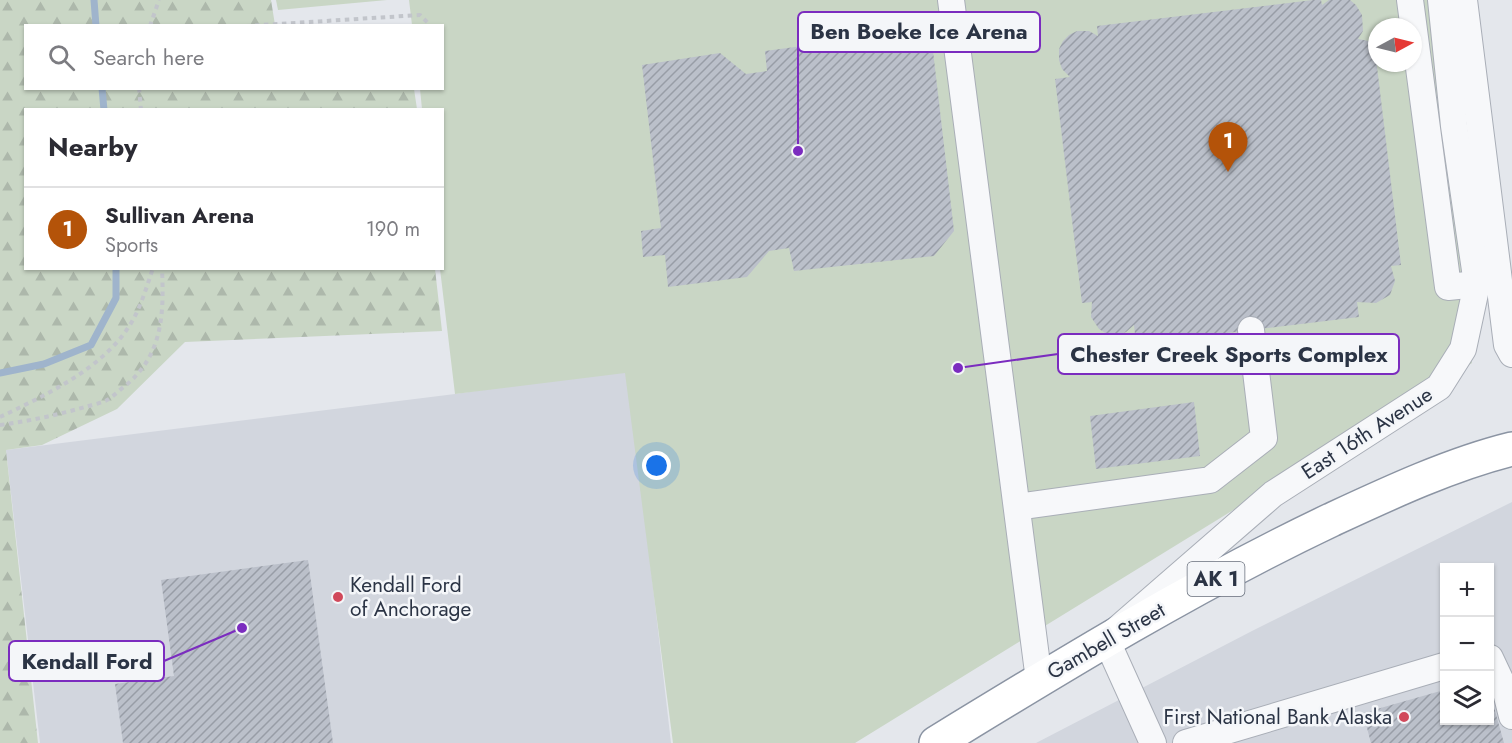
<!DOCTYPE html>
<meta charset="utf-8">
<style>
:root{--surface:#fff;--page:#f2f2f3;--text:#2b2b33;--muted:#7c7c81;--line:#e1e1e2;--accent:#b45309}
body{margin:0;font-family:Jost,sans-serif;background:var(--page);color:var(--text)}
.controls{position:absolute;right:18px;bottom:18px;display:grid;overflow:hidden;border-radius:0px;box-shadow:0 2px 4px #0004}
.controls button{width:54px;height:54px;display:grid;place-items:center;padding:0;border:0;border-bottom:2px solid var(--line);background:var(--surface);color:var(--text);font:30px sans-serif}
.compass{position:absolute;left:1368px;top:18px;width:54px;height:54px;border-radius:50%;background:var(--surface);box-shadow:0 2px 4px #0004;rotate:83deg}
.you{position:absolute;left:657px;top:466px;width:21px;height:21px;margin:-15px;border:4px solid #fff;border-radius:50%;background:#1a73e8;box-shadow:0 0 0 9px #1a73e833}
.badge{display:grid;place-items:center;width:39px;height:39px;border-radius:50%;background:var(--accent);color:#fff;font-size:20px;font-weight:700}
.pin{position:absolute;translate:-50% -50px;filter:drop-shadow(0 2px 3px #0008)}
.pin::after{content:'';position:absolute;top:32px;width:21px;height:18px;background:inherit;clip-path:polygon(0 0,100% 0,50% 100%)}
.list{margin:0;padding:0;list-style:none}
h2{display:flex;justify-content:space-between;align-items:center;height:78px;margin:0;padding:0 24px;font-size:26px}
h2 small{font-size:20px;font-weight:400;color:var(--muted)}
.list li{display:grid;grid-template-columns:39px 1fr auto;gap:18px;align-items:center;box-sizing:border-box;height:84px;padding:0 24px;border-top:2px solid var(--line)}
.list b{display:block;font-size:22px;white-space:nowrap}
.list p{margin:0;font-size:20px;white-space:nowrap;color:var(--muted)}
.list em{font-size:20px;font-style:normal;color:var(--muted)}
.icon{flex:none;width:33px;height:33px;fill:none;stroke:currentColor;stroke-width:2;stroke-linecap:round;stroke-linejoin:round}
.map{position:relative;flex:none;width:1512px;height:743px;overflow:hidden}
.search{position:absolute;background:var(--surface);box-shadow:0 2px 4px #0004;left:24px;top:24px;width:420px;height:66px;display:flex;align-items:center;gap:15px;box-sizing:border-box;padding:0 21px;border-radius:0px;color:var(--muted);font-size:22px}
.panel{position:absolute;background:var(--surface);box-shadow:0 2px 4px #0004;left:24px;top:108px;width:420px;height:162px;border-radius:0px}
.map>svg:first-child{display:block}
.built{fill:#d2d6de;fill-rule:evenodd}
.forest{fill:url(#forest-firs)}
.park{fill:#c9d6c5;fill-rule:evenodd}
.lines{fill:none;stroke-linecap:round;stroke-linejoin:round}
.stream{stroke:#9fb4cc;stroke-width:7}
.building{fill:url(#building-hatch)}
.minor-casing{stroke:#a9aeb7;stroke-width:28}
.highway-casing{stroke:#8b94a3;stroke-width:36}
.path{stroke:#c2c5cb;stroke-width:4;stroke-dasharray:4.5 4.5;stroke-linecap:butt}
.minor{stroke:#f7f8fa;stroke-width:26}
.highway{stroke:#fff;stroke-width:33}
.poi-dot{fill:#d1495b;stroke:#f4f6f9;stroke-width:2}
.labels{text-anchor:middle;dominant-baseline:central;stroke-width:5;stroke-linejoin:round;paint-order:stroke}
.shield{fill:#f4f6f9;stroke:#676e7b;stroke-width:1.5}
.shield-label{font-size:20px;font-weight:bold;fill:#2b3445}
.street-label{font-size:21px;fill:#2b3445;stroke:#f4f6f9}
.poi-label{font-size:21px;fill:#2b3445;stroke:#f4f6f9;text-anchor:start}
.leader{fill:none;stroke:#7b2cbf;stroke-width:2}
.callout-dot{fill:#7b2cbf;stroke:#f4f6f9;stroke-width:2}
.callout{fill:#f4f6f9;stroke:#7b2cbf;stroke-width:2}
.callout-label{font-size:22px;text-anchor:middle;font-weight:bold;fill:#2b3445}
</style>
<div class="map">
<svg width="1512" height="743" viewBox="0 0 1512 743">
<defs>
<pattern id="forest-firs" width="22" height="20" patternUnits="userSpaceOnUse" patternTransform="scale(1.5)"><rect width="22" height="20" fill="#c9d6c5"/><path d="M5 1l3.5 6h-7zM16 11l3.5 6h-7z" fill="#adb8ab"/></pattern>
<pattern id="building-hatch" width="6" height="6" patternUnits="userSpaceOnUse" patternTransform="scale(1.5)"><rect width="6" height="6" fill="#bbc0ca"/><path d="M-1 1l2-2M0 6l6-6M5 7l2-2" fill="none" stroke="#989da6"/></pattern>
</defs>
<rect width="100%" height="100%" fill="#e4e7ec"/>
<g class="built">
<path d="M 628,369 L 671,743 L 40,743 L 6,450 L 455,394 Z"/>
<path d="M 1512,502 L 1512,743 L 1036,743 L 1252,631 ZM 1444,568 L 1490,568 L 1490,720 L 1444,720 Z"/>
</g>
<path class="forest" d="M 0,0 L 271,0 L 275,25 L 26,26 L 26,88 L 414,89 L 417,109 L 26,110 L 26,268 L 435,269 L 442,331 L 185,342 L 117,409 L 42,445 L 6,450 L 38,743 L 0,743 Z"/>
<g class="park">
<path d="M 276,0 L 387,0 L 278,10 Z"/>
<path d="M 409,0 L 1429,0 L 1472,363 L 855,743 L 673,743 L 625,373 L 455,394 L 440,269 L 442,268 L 442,110 L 422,109 L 420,89 L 442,88 L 442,26 L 412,25 ZM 1377,27 L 1413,27 L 1413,63 L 1377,63 Z"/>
</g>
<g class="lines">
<g class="stream">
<path d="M 94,0 L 96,26"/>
<path d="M 102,88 L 104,110"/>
<path d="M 0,373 L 44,364 L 91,345 L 116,298 L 116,268"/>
</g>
</g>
<g class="building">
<path d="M 1313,0 L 1321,0 L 1322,5 L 1329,0 L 1350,0 L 1356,5 L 1362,15 L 1363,31 L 1358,39 L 1374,42 L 1401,265 L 1391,266 L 1395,281 L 1390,295 L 1376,303 L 1357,302 L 1359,317 L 1136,344 L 1134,325 L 1126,332 L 1118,335 L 1107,334 L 1099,329 L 1091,317 L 1092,302 L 1082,303 L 1055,79 L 1070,77 L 1062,69 L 1059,60 L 1059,49 L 1063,41 L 1069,35 L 1077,31 L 1089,31 L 1098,36 L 1097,26 Z"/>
<path d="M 908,32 L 933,51 L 954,231 L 934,256 L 794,271 L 789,248 L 769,251 L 747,277 L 668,287 L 665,255 L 643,257 L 641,231 L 661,228 L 642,65 L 720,53 L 746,74 L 767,71 L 765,51 Z"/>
<path d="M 1194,402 L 1200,456 L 1096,469 L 1090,416 Z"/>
<path d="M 308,560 L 333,743 L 123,743 L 115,684 L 174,676 L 161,580 Z"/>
<path d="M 1444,690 L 1444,720 L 1490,720 L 1490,693 L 1504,743 L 1371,743 L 1363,713 Z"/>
</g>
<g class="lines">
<defs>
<g id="minor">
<path d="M 951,0 L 1039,680"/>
<path d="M 1410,0 L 1448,287 L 1477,284"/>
<path d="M 1464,0 L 1507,345 L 1512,354"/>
<path d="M 1017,507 L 1210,480 L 1264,438 L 1251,330"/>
<path d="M 1490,658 L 1506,692 L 1512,716"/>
<path d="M 1153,743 L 1106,639 L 1273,494 L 1439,387 L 1463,349 L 1477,284 L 1454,126 L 1441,0"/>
<path d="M 1186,743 L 1444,666"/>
</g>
<path id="highway" d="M 936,743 C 1065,664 1194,585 1331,520 C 1387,494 1451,464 1512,449"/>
</defs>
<use href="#minor" class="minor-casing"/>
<use href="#highway" class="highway-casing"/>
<g class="path">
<path d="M 150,26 L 159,0"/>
<path d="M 246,26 L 420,15 L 431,26"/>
<path d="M 139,88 L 141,110"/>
<path d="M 0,417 C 44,396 100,370 128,328 C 140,310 146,289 153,268"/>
<path d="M 0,425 C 29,421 57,415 85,407 C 92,405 101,403 107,400 C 113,397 119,390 125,386 C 163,355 164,314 162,268"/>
</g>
<use href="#minor" class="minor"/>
<use href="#highway" class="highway"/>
</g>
<g class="poi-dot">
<circle cx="338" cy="597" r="6"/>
<circle cx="1404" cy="717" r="6"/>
</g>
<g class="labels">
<rect class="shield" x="1187.5" y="562" width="57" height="34" rx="4.5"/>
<g class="shield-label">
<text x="1216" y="579">AK 1</text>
</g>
<g class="street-label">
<text transform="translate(1367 433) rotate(-33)">East 16th Avenue</text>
<text transform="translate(1106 641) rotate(-30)">Gambell Street</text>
</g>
<g class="poi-label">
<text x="350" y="585">Kendall Ford<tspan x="350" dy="24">of Anchorage</tspan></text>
<text x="1392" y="717" text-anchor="end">First National Bank Alaska</text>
</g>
</g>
<path class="leader" d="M798 151L798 32M958 368L1058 354M242 628L164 661"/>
<g class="callout-dot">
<circle cx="798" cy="151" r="6"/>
<circle cx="958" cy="368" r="6"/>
<circle cx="242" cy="628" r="6"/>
</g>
<g class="callout">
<rect x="798" y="12" width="242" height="40" rx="6"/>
<rect x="1058" y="334" width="341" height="40" rx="6"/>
<rect x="9" y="641" width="155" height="40" rx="6"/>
</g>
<g class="callout-label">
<text x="919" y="39">Ben Boeke Ice Arena</text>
<text x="1229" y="362">Chester Creek Sports Complex</text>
<text x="87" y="669">Kendall Ford</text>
</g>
</svg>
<div class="controls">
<button>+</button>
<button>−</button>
<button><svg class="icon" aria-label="layers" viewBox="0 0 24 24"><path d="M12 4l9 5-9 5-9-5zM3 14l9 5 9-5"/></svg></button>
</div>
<svg class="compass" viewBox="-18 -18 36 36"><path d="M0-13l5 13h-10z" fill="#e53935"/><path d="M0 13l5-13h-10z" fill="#7c7c81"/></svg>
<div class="you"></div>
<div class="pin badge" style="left:1228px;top:172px">1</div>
<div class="search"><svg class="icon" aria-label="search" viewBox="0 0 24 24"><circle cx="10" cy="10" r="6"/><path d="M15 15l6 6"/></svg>Search here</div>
<section class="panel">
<h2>Nearby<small></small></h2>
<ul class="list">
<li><span class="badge">1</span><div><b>Sullivan Arena</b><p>Sports</p></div><em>190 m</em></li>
</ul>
</section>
</div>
